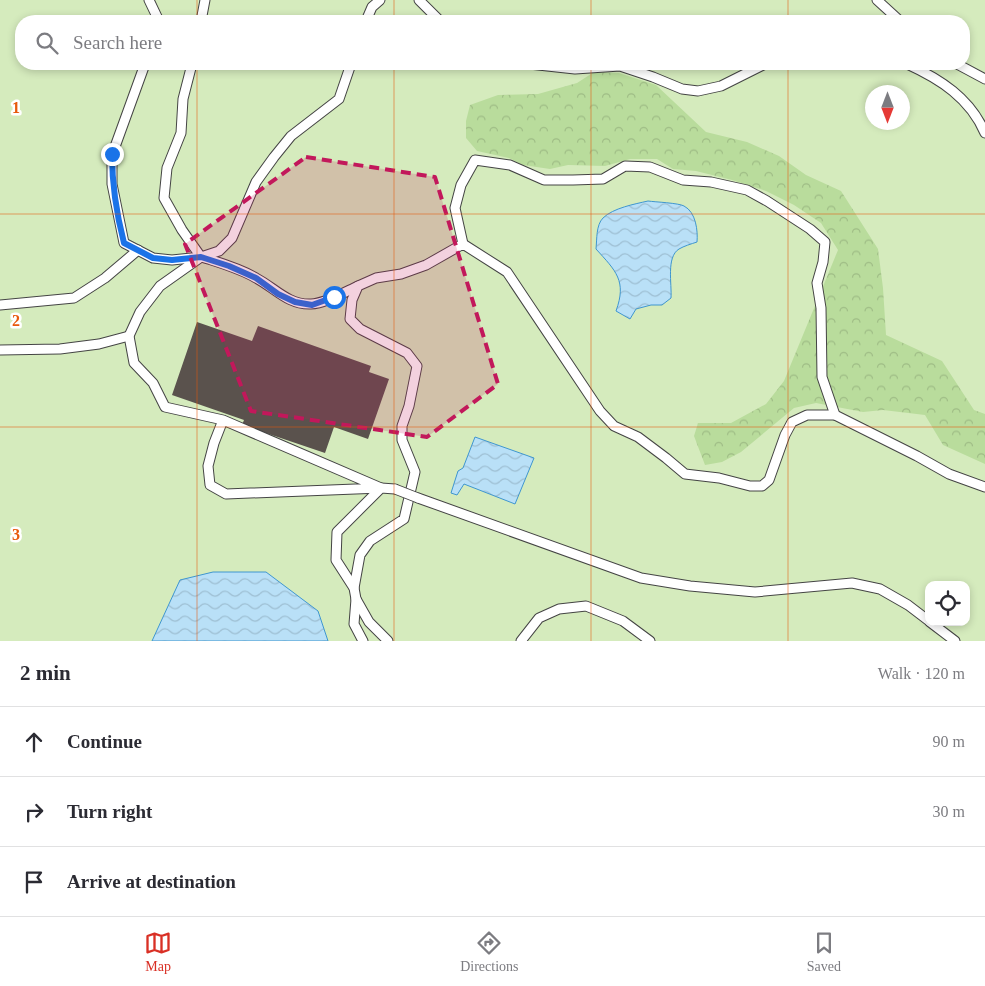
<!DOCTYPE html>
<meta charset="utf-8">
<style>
:root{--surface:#fff;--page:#f2f2f3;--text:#2b2b33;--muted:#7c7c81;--line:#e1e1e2;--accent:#d93025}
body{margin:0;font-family:"Times New Roman",serif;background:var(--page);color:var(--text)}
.controls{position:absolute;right:15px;bottom:15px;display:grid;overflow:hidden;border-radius:10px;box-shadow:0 2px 8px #0003}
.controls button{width:45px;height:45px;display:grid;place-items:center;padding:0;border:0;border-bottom:1px solid var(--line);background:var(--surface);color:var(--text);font:25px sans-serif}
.compass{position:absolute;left:865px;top:85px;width:45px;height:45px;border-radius:50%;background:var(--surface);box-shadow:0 2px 8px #0003;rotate:180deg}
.stop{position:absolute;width:15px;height:15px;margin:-11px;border:4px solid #1a73e8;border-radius:50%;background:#fff}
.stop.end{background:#1a73e8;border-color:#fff;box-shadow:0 1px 5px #0008}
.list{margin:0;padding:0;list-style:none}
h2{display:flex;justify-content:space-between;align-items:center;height:65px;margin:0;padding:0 20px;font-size:21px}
h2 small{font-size:16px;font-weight:400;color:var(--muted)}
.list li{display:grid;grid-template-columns:32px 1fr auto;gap:15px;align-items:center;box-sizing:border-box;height:70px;padding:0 20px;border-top:1px solid var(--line)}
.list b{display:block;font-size:19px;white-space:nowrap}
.list em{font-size:16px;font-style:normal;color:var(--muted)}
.icon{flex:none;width:28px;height:28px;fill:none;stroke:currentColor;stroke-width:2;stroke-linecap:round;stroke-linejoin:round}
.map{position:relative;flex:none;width:985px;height:641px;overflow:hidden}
.search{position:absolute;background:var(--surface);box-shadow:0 2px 8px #0003;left:15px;right:15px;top:15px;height:55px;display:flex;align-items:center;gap:12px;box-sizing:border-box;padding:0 18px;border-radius:20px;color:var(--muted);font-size:19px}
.sheet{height:275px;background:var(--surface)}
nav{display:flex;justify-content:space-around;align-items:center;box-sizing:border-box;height:70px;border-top:1px solid var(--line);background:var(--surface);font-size:14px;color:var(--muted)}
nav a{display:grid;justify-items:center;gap:2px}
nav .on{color:var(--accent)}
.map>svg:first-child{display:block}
.green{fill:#d5ebbd;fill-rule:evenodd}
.forest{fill:url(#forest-crowns)}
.water{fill:url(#water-waves);stroke:#3f96cf}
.building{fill:#5a524d}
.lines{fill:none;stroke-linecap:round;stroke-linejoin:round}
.lane-casing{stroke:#444;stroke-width:11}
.lane{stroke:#fff;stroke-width:9}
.lane-bridge-casing{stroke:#444;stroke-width:11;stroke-linecap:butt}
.lane-bridge{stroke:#fff;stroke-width:9}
.route{stroke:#1a73e8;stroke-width:6}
.marked{fill:#c2185b;fill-opacity:0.2;stroke:#c2185b;stroke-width:4;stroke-dasharray:10 6;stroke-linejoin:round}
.grid{fill:none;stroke:#e8590c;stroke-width:1;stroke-opacity:0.55}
.grid-label{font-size:16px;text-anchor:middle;font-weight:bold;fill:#e8590c;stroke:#fff;stroke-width:5;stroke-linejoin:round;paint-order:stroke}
</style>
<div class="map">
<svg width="985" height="641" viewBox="0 0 985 641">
<defs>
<pattern id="forest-crowns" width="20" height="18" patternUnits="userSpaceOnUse" patternTransform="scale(1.25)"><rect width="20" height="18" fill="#b9dc9c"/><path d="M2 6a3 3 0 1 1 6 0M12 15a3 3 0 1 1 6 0" fill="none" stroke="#9ebc85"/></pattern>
<pattern id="water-waves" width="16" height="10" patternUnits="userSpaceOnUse" patternTransform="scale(1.25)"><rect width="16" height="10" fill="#b9e0f7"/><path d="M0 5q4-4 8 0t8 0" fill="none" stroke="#9ebfd3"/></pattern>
</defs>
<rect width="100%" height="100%" fill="#fffdf5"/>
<path class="green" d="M 0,0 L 985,0 L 985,641 L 0,641 ZM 21,21 L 964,21 L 964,64 L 21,64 ZM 872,92 L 902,92 L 902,122 L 872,122 ZM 929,585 L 966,585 L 966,622 L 929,622 Z"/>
<path class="forest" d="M 594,72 L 619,73 L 656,85 L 706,132 L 747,142 L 779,156 L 806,175 L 841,191 L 878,249 L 883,288 L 886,335 L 942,361 L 974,410 L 985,414 L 985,464 L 943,445 L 925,415 L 883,410 L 863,412 L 816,403 L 794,408 L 741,452 L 722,462 L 705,465 L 694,436 L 698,423 L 731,423 L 766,404 L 784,381 L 838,250 L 821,223 L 794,205 L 766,191 L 732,180 L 696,171 L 673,169 L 657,159 L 630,159 L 605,166 L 568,165 L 550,169 L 523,165 L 509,158 L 477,151 L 466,138 L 466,121 L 470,105 L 498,95 L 538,94 L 577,83 Z"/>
<g class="water">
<path d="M 648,201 C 655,202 679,203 684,206 C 696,212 698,231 697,242 C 691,244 684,246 679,249 C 666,257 672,284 671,298 L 662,305 L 651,305 L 636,309 L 630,319 L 616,311 C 627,281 616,271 596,249 C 597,239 596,225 603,218 C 613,208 635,204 648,201 Z"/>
<path d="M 475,437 L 534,458 L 515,504 L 464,484 L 457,495 L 451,493 L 458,471 L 463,468 Z"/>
<path d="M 213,572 L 266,572 L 318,611 L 328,641 L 152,641 L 180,580 Z"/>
</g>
<path class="building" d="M 197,322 L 252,341 L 258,326 L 371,366 L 369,372 L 389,379 L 368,439 L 334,427 L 325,453 L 242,425 L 244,420 L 172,395 Z"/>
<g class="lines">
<defs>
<g id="lane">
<path d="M 149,0 L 159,21"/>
<path d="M 419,0 L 440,21"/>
<path d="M 877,0 L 900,21"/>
<path d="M 201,21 L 205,0"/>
<path d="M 366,21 L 372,7 L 380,0"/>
<path d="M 145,64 L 112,155 L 112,184 L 124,243 L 153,258 L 172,260 L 201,257 L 219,251 L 232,238 L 256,182 L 274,157 L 291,136 L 339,99 L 351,64"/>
<path d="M 192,64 L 183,99 L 181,133 L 167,168 L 164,198 L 182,230 L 201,257 L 160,286 L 140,312 L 129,336 L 134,363 L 153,383 L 165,407 L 223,420 L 381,488 L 226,494 L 210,485 L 208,466 L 214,443 L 223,420"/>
<path d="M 529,64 L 575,69 L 620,66 L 653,77 L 682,89 L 698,91 L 721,86 L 765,64"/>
<path d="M 907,64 C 940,79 970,98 985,133"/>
<path d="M 957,64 L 985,79"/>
<path d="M 463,244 L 455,208 L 461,185 L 475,160 L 510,165 L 544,180 L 573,180 L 603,179 L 625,166 L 650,167 L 683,180 L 711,182 L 747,190 L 767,201 L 810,229 L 825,242 L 823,262 L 817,283 L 821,308 L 822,377 L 835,415"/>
<path d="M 202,257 C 220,263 239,268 256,278 C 275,288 288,305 311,304 C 324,304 345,292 358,286"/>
<path d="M 0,305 L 74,298 L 105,278 L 138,250"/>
<path d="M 0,350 L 60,349 L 99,344 L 129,336"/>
<path d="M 418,498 L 641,578 L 690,586 L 755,592 L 852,583 L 880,589 L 908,605 L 929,621"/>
<path d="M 354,588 L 360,555 L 370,541 L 404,519 L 415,472 L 402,440 L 402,426 L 409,406 L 417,366 L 407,353 L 360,329 L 350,319 L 352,300 L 358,286 L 376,278 L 401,274 L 426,265 L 463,244 L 507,272 L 600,411 L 614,426 L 638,437 L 666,458 L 685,474 L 719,478 L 750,486 L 762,486 L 769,480 L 785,435 L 792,422 L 807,415 L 835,415 L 917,456 L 949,474 L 985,487"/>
<path d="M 356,599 L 369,622 L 388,641"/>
<path d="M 930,622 L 955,641"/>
<path d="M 363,641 L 354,624 L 356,599 L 354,588 L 336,560 L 337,532 L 381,488 L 395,489"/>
<path d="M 521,641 L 539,618 L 559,609 L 586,606 L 623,621 L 650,641"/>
</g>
</defs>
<use href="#lane" class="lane-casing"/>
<use href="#lane" class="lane"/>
<defs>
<path id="lane-bridge" d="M 395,489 L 418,498"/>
</defs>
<use href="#lane-bridge" class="lane-bridge-casing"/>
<use href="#lane-bridge" class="lane-bridge"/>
</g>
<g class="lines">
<path class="route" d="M 112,154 C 112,187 116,212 124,243 L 153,258 L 172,260 L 201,257 L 229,266 L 256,278 L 278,294 L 295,302 L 312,305 L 334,297"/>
</g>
<path class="marked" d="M 306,157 L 435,177 L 498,384 L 427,437 L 251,411 L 185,244 Z"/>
<path class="grid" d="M 197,0 L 197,21M 394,0 L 394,21M 591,0 L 591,21M 788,0 L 788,21M 197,64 L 197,641M 394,64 L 394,641M 591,64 L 591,641M 788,64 L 788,641M 0,214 L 985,214M 0,427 L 985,427"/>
<g class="grid-label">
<text x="16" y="113">1</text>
<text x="16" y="326">2</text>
<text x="16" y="540">3</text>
</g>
</svg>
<div class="controls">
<button><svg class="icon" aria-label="locate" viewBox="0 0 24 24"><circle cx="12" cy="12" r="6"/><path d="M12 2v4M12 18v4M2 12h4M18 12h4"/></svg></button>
</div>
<svg class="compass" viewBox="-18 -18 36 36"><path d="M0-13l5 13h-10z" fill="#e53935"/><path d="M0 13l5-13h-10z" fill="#7c7c81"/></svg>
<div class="stop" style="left:334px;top:297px"></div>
<div class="stop end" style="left:112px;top:154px"></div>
<div class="search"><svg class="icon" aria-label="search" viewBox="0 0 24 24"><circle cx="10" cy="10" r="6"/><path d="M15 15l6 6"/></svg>Search here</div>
</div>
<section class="sheet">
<h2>2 min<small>Walk · 120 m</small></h2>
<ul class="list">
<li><svg class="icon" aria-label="ahead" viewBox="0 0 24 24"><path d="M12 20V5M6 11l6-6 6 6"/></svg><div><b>Continue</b></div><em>90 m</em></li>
<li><svg class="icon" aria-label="right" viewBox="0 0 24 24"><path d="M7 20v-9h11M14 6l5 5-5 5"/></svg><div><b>Turn right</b></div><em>30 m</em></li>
<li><svg class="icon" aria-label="arrive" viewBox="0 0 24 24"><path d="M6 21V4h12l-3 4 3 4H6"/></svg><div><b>Arrive at destination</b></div></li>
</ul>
</section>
<nav>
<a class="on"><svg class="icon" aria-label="map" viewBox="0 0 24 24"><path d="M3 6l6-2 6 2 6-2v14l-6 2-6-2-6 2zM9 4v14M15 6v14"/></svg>Map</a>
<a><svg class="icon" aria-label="directions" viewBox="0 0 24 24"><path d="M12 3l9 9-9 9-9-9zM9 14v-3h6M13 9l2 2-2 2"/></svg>Directions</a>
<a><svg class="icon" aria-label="saved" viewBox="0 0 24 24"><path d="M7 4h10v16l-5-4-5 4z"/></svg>Saved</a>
</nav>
